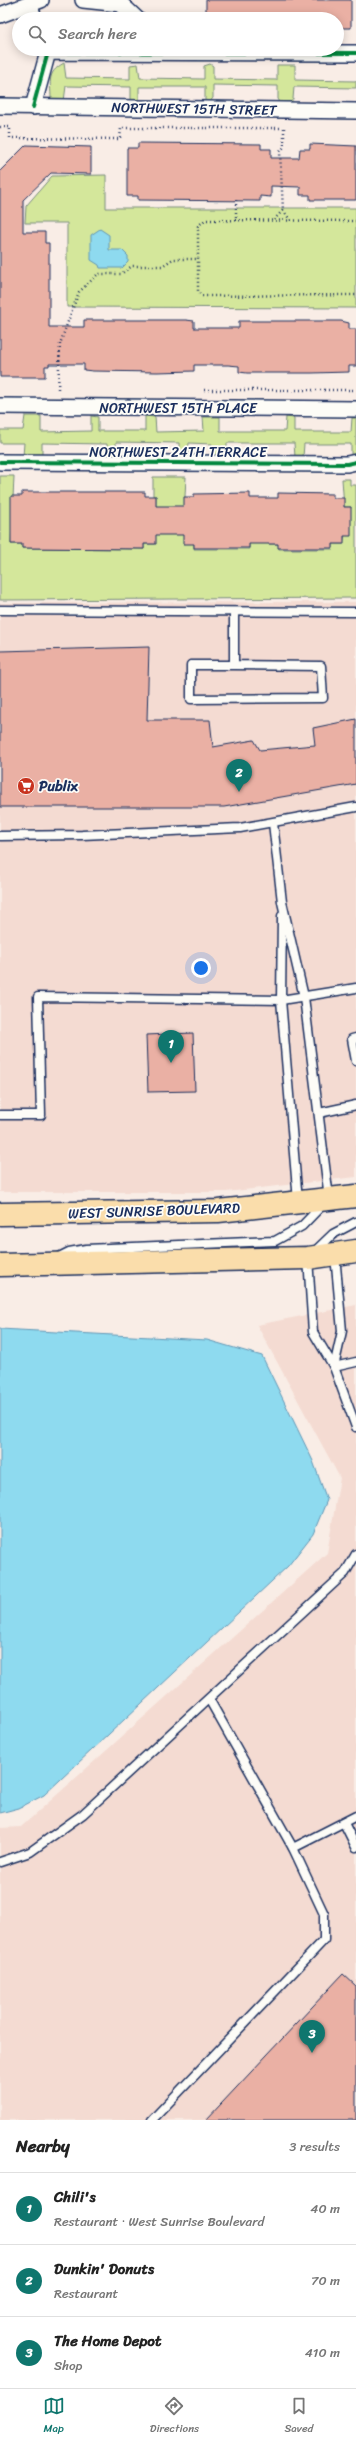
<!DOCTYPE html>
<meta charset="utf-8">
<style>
:root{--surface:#fff;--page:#f2f2f2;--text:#222;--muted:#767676;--line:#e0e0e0;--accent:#0f766e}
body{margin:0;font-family:Sriracha,sans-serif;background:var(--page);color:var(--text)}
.you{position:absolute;left:201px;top:968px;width:14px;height:14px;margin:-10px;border:3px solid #fff;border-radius:50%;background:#1a73e8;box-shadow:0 0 0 6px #1a73e833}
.badge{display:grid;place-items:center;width:26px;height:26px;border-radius:50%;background:var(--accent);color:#fff;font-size:13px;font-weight:700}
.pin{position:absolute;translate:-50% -33px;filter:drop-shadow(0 1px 2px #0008)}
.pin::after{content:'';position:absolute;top:21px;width:14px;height:12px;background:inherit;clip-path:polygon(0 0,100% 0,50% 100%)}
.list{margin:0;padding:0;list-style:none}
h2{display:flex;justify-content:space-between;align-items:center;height:52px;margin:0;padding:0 16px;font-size:17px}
h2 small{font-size:13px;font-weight:400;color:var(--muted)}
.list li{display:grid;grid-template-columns:26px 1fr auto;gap:12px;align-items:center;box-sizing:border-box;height:72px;padding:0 16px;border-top:1px solid var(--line)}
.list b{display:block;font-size:15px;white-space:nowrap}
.list p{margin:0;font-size:13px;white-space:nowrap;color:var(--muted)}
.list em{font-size:13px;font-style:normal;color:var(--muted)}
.icon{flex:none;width:22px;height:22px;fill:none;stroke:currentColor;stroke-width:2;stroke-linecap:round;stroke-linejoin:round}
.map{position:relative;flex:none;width:356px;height:2120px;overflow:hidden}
.search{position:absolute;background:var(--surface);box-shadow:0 2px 10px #0003;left:12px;right:12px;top:12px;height:44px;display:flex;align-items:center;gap:10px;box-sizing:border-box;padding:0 14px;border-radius:22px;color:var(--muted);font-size:15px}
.sheet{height:268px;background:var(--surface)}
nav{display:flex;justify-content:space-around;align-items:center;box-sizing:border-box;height:56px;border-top:1px solid var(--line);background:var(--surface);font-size:11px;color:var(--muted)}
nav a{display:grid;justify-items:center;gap:2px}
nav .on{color:var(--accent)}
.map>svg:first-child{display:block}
.built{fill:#f4dbd2}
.green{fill:#d4e79b;stroke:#788b7c}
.water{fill:#8edaef;stroke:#6096b5}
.building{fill:#eab0a4;stroke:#1b2f5e}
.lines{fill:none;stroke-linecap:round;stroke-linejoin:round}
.service-casing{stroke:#1b2f5e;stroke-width:11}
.minor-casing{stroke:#1b2f5e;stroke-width:18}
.trunk-casing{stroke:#1b2f5e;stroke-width:25}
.path{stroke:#1b2f5e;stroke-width:2.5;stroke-dasharray:1 3;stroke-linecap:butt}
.service{stroke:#fdfcf7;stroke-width:8}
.minor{stroke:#fdfcf7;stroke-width:15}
.trunk{stroke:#faddab;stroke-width:22}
.cycleway-casing{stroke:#fdfcf7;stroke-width:6}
.cycleway{stroke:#00873e;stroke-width:4}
.labels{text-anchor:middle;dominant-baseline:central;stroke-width:3.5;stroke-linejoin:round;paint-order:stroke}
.street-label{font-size:14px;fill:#1b2f5e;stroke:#fdfcf7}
.poi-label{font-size:14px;font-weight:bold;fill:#1b2f5e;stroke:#fdfcf7;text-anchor:start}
</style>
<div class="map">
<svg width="356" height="2120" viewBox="0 0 356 2120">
<rect width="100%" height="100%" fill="#f9ede6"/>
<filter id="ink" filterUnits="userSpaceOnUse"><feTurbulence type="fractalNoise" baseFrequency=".025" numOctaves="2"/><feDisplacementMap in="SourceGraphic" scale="8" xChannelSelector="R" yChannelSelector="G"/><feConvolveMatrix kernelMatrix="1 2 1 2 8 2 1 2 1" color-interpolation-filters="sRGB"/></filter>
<g filter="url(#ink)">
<g class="built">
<path d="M 356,602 L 356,1177 L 226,1192 L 0,1192 L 0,603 Z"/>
<path d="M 356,1305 L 356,2120 L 0,2120 L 0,1828 L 21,1827 L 327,1553 L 340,1478 L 257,1325 Z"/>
</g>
<g class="green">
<path d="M 64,63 L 66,78 L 130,79 L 130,65 L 138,64 L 140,78 L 204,79 L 204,66 L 210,64 L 213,66 L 213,79 L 277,80 L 277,65 L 295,65 L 295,80 L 356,81 L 356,88 L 294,87 L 293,99 L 291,102 L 280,102 L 278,99 L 278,86 L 213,85 L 213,98 L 208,104 L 205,101 L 205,87 L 139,87 L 139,101 L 131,105 L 131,87 L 66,86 L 64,101 L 51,99 C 51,81 46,73 64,63 Z"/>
<path d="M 106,175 L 106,208 L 356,208 L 356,308 L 67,307 L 67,223 L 25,223 L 26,206 L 52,176 Z"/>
<path d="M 25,416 L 41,416 L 41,432 L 91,431 L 91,416 L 98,417 L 98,431 L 145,431 L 145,416 L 155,417 L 156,432 L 204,431 L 203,417 L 220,417 L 220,431 L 285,431 L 286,417 L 294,418 L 294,432 L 351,432 L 352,418 L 356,418 L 356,456 L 351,457 L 351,444 L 304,444 L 303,457 L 295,457 L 294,443 L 227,443 L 227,457 L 212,458 L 212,444 L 189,443 L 188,458 L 179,457 L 179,443 L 116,442 L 116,456 L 107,456 L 107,444 L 42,443 L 42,456 L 23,456 L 24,443 L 0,443 L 0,430 L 23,430 Z"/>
<path d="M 0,476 L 14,476 L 11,544 L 22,544 L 22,548 L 144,549 L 144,544 L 155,544 L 156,496 L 153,496 L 153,477 L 186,477 L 183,535 L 194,544 L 194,549 L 249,549 L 249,544 L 268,535 L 268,544 L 278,544 L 279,549 L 333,549 L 333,544 L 343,544 L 351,507 L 344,507 L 342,479 L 350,479 L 350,485 L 356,485 L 356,598 L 0,600 Z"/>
</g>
<g class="water">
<path d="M 100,229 L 109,235 L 109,250 L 122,250 L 128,256 L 128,262 L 122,268 L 100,268 L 99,265 L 91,260 L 91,235 Z"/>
<path d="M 0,1329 L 207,1340 L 262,1356 L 313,1461 L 327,1500 L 313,1534 L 288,1566 L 44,1795 L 19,1808 L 0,1813 Z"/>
</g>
<g class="building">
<path d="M 206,0 L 351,0 L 351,28 L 337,28 L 337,19 L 206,19 Z"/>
<path d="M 138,143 L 261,144 L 261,149 L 271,149 L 271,158 L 299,158 L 300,149 L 310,149 L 310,144 L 356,146 L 356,200 L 310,200 L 310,195 L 300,195 L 300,187 L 271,186 L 271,197 L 260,196 L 260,201 L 138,200 L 138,196 L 127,196 L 127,148 L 138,148 Z"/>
<path d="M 26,145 L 91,147 L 91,174 L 51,173 L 23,200 L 23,232 L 45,232 L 45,243 L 49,243 L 49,327 L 84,327 L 84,320 L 186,320 L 194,321 L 194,328 L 239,328 L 239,321 L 341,321 L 349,323 L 349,329 L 356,329 L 356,366 L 349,366 L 349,372 L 312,373 L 247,373 L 239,372 L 239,366 L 228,365 L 194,365 L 194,371 L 157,372 L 93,371 L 84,370 L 84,364 L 49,364 L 49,366 L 45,366 L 45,377 L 0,377 L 0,171 Z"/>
<path d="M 22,492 L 145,492 L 145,496 L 156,496 L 156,506 L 184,506 L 184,497 L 194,497 L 194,494 L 250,493 L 250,498 L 278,498 L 278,493 L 333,494 L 333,498 L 344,498 L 344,507 L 351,507 L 351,536 L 344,536 L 344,544 L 333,544 L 333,548 L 278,548 L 278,544 L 249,544 L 249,548 L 194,548 L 194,544 L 183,544 L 183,535 L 156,535 L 156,544 L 144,544 L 144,549 L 22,548 L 22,544 L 11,544 L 11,496 L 22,496 Z"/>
<path d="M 149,647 L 147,720 L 210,720 L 213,747 L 254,740 L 260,750 L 315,745 L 313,728 L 356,719 L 356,784 L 224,807 L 0,807 L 0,651 Z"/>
<path d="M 193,1033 L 195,1091 L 148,1092 L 146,1035 Z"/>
<path d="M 343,1974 L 356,1986 L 356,2120 L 206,2120 Z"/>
</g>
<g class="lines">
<defs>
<g id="service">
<path d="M 0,610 L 356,612"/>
<path d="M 234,665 L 191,665 L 191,699 L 323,698 L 321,666 L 234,665 L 234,612"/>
<path d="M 0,836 L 82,835 L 240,828 L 356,807"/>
<path d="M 282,916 L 281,1000 L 298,1201"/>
<path d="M 356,1038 L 352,1039 L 356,1061"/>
<path d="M 319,1113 L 356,1105"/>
<path d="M 0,1115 L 41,1115 L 38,997 L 281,1000 L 356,988"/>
<path d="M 59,1257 L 69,1252 L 86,1249 L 275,1241 L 302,1226 L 329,1198 L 304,997 L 282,902 L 273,823"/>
<path d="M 356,1362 L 334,1367 L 356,1427"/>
<path d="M 334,1367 L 313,1332 L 308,1258 L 333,1234 L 356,1222"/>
<path d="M 334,1367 L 342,1331 L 335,1255"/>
<path d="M 344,1823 L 356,1847"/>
<path d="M 293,1848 L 356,1816"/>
<path d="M 0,1862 L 30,1852 L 83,1814 L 345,1573 L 356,1554"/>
<path d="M 152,2120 L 324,1940 L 324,1914 L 293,1848 L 209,1699"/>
</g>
<g id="minor">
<path d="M 83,0 L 121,4 L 137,19"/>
<path d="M 29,5 L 35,19"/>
<path d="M 0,15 L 41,0"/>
<path d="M 0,106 L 356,111"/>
<path d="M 33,107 L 48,52 L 356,53"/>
<path d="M 0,406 L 356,409"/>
<path d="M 0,462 L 347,464 L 356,462"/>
</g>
<g id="trunk">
<path d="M 0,1214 L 218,1211 L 356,1196"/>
<path d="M 0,1265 L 308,1258 L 356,1251"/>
</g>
</defs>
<use href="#service" class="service-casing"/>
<use href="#minor" class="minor-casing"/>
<use href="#trunk" class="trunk-casing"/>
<g class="path">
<path d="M 0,127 L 10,127 L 10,138 L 120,139 L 121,128 L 280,128"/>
<path d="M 236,200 L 236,220"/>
<path d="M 283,210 L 290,220"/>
<path d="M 274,220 L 283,210 L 280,152 L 284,147 L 284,128"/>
<path d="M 356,221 L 205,220 L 198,226 L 198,292 L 202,296 L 356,295"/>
<path d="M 58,389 L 60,344 L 71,313 L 79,292 L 98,274 L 121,274 L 132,266 L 162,266 L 173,259 L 197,259"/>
<path d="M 204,390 L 356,390"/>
</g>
<use href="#service" class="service"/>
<use href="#minor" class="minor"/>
<use href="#trunk" class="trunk"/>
<defs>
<g id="cycleway">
<path d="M 33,107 L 48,52 L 356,53"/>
<path d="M 0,462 L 347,464 L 356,462"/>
</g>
</defs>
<use href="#cycleway" class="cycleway-casing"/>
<use href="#cycleway" class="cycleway"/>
</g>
</g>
<defs>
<symbol id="supermarket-disc" viewBox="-11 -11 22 22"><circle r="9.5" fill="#c8321e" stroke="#fdfcf7"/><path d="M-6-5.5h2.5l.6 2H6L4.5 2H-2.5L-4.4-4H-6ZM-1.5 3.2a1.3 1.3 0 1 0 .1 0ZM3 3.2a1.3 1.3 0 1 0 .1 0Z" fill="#fff"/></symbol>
</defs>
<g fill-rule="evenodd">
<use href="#supermarket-disc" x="16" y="776" width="20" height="20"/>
</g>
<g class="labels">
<g class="street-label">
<text transform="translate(194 109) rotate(1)">NORTHWEST 15TH STREET</text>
<text x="178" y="408">NORTHWEST 15TH PLACE</text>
<text x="178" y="452">NORTHWEST 24TH TERRACE</text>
<text transform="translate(154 1211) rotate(-2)">WEST SUNRISE BOULEVARD</text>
</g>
<g class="poi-label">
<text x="39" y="786">Publix</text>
</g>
</g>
</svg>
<div class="you"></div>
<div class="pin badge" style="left:171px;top:1063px">1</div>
<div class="pin badge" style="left:239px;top:792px">2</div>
<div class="pin badge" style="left:312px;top:2053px">3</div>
<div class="search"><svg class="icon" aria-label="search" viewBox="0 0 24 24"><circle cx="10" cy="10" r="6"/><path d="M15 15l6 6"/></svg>Search here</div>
</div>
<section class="sheet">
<h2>Nearby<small>3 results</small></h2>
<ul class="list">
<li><span class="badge">1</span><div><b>Chili's</b><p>Restaurant · West Sunrise Boulevard</p></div><em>40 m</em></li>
<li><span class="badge">2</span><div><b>Dunkin' Donuts</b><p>Restaurant</p></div><em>70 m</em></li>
<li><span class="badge">3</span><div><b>The Home Depot</b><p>Shop</p></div><em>410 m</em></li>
</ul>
</section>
<nav>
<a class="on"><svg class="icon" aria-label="map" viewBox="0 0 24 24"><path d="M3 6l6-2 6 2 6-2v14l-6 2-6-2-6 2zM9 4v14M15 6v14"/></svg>Map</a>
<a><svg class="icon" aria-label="directions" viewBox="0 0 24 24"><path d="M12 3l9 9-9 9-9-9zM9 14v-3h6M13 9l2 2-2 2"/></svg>Directions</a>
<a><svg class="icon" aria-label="saved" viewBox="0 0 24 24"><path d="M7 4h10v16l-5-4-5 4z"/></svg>Saved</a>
</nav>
